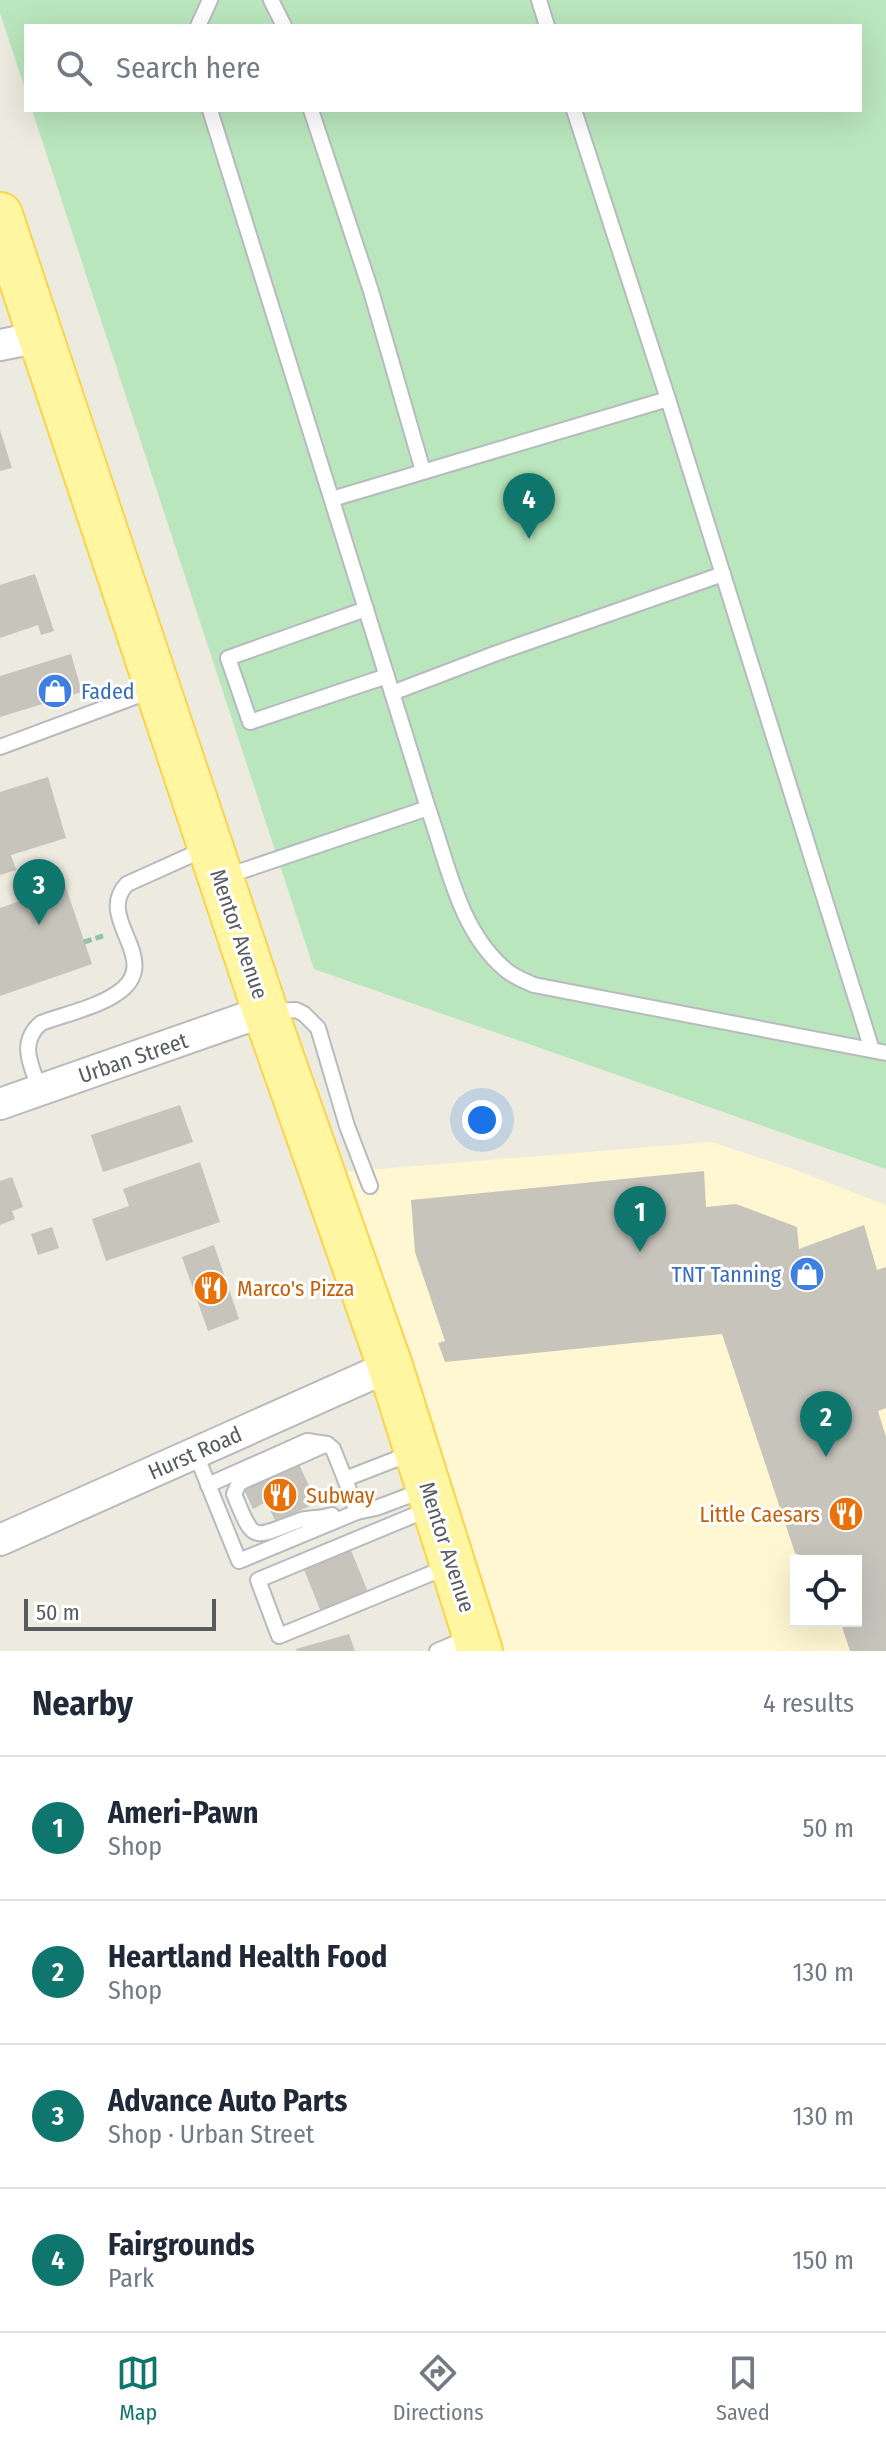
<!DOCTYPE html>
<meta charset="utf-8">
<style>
:root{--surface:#fff;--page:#f2f2f3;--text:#1f2937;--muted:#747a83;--line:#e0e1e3;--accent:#0f766e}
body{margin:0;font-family:"Fira Sans Condensed",sans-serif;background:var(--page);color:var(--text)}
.controls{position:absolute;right:24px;bottom:24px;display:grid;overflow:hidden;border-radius:0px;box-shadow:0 8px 32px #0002}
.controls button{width:72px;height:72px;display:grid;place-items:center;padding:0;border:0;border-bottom:2px solid var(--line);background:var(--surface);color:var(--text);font:40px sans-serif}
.scale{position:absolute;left:24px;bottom:20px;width:192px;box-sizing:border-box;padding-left:8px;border:4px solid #585c61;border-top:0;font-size:22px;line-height:28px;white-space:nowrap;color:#585c61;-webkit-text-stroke:6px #fff;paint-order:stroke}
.you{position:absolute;left:482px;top:1120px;width:28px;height:28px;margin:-20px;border:6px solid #fff;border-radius:50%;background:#1a73e8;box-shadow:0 0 0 12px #1a73e833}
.badge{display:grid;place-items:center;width:52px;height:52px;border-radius:50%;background:var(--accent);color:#fff;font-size:26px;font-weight:700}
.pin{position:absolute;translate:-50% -66px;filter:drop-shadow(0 2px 4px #0008)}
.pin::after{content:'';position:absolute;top:42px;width:28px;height:24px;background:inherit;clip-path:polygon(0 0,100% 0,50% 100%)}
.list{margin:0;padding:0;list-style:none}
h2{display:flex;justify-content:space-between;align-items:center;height:104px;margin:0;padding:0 32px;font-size:34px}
h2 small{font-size:26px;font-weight:400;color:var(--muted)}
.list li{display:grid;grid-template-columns:52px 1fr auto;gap:24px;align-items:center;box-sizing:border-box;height:144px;padding:0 32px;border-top:2px solid var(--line)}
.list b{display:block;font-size:30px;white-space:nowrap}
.list p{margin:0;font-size:26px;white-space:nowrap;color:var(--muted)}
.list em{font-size:26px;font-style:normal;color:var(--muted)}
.icon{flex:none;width:44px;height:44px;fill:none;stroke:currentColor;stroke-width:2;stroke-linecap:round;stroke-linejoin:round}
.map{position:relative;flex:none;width:886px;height:1651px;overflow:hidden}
.search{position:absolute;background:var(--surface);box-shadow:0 8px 32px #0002;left:24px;right:24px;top:24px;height:88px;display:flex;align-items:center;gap:20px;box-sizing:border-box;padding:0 28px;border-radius:0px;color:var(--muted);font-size:30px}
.sheet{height:680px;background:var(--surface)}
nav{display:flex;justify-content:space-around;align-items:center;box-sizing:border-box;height:112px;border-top:2px solid var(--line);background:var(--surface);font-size:22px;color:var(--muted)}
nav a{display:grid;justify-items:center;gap:4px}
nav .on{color:var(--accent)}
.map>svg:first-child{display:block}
.commercial{fill:#fff7d2;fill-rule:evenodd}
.green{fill:#b9e6bc}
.building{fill:#c7c4bc}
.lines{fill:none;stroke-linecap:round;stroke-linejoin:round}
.lane-casing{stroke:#b7babf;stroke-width:18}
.street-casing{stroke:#b7babf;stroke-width:34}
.primary-casing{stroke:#f9d44c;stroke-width:48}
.path{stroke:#91c5a3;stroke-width:5;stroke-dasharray:8 4;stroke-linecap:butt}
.lane{stroke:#fff;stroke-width:14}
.street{stroke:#fff;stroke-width:30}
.primary{stroke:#fff6a2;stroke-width:44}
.labels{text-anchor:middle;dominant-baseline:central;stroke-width:6;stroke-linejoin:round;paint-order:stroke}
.shop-label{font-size:22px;fill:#366cbe;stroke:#fff;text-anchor:start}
.street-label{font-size:22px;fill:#585c61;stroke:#fff}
.food-label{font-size:22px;fill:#c56008;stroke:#fff;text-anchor:start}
</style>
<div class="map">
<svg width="886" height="1651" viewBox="0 0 886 1651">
<rect width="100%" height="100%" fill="#edeadf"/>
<path class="commercial" d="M 711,1142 L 793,1169 L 886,1205 L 886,1651 L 499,1651 L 342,1172 ZM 796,1561 L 856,1561 L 856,1621 L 796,1621 Z"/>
<path class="green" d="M 0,0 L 886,0 L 886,1169 L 314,969 L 32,110 L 860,110 L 860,26 L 26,26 L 26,92 L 0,13 Z"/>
<g class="building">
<path d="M 0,430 L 12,468 L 0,471 Z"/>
<path d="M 35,574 L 54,631 L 41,635 L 38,625 L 0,638 L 0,585 Z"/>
<path d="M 71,654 L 82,692 L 0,717 L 0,676 Z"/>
<path d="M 48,777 L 66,838 L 11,855 L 16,870 L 0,875 L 0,792 Z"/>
<path d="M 65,885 L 92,964 L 0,996 L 0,908 Z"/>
<path d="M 180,1105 L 193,1142 L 103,1172 L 91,1135 Z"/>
<path d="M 200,1162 L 220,1222 L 106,1261 L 92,1219 L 129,1206 L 123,1189 Z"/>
<path d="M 704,1171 L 706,1207 L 736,1204 L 797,1227 L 799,1249 L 864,1225 L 877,1270 L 886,1267 L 886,1408 L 878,1411 L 886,1437 L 886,1651 L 850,1651 L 840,1621 L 856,1621 L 856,1561 L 813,1561 L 795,1553 L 722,1334 L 445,1362 L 438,1343 L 445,1341 L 415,1252 L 411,1200 Z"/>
<path d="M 12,1177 L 23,1207 L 12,1211 L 15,1219 L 0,1225 L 0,1181 Z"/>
<path d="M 52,1227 L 59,1248 L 38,1255 L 31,1234 Z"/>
<path d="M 214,1245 L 239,1319 L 208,1331 L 182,1257 Z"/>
<path d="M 298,1462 L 317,1503 L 294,1513 L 296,1518 L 285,1522 L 282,1517 L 275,1520 L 266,1502 L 253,1509 L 243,1488 Z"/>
<path d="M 350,1548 L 368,1592 L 321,1612 L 303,1567 Z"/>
<path d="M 349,1634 L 355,1651 L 297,1651 L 296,1649 Z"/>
</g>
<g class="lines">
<defs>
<g id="lane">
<path d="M 271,0 L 284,26"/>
<path d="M 539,0 L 547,26"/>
<path d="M 198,26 L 210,0"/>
<path d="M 210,110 L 428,808 C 448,864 459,931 506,970 C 514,977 525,981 534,985 L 886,1053"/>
<path d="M 311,110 L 371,291 L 423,471"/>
<path d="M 574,110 L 668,399"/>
<path d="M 332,499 L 668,399 L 872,1050"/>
<path d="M 366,609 L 228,658 L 250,722 L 387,676"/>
<path d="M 392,693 L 497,653 L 723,574"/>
<path d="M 0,747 L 153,690"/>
<path d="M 224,877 L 428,808"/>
<path d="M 271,1011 L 296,1010 L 304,1014 L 318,1028 L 347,1126 L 370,1186"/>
<path d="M 40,1090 C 31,1065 18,1043 41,1023 C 63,1015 97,1007 116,994 C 167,961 93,919 127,884 L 207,848"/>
<path d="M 327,1444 L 239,1483 L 234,1494 C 255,1546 252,1537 301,1520 C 311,1517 321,1519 332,1515"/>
<path d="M 195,1452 L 239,1561 L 357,1512 L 376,1508 L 424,1490"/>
<path d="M 345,1479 L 357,1512"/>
<path d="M 208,1485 L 307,1441 L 327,1444 L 333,1449 L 345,1479 L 412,1453"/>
<path d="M 429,1509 L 258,1580 L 279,1636 L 447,1567"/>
<path d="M 437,1651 L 470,1637"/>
</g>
<g id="street">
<path d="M 0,345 L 40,337"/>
<path d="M 0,1104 L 265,1011"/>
<path d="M 0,1540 L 390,1366"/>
</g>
<path id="primary" d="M 0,215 L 265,1011 L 390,1366 L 480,1651"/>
</defs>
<use href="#lane" class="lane-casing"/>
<use href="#street" class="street-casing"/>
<use href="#primary" class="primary-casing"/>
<path class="path" d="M 84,942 L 106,935"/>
<use href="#lane" class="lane"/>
<use href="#street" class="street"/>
<use href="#primary" class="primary"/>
</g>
<defs>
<symbol id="shop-disc" viewBox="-11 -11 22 22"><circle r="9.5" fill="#3f7fe0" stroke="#fff"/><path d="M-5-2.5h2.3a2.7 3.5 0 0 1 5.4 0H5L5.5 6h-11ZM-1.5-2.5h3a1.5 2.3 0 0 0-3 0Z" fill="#fff"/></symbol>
<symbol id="restaurant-disc" viewBox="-11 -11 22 22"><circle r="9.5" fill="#e8710a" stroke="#fff"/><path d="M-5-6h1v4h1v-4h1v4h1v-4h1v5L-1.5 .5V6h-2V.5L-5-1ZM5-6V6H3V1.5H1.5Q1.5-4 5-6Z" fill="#fff"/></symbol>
</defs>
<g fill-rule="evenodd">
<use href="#shop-disc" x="35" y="671" width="40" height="40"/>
<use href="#shop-disc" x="787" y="1254" width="40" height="40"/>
<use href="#restaurant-disc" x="191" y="1268" width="40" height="40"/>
<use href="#restaurant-disc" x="260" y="1475" width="40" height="40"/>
<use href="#restaurant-disc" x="826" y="1494" width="40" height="40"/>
</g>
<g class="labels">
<g class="shop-label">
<text x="81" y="691">Faded</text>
<text x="781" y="1274" text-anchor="end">TNT Tanning</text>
</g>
<g class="street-label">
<text transform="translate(239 934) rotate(71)">Mentor Avenue</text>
<text transform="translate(133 1058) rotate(-19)">Urban Street</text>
<text transform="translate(195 1453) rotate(-24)">Hurst Road</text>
<text transform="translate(447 1547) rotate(72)">Mentor Avenue</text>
</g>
<g class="food-label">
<text x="237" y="1288">Marco's Pizza</text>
<text x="306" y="1495">Subway</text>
<text x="820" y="1514" text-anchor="end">Little Caesars</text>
</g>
</g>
</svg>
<div class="controls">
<button><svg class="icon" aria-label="locate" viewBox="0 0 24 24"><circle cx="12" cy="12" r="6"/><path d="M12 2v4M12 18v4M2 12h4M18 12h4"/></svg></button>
</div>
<div class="scale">50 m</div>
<div class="you"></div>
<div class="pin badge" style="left:640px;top:1252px">1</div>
<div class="pin badge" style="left:826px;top:1457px">2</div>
<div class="pin badge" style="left:39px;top:925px">3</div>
<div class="pin badge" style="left:529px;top:539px">4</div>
<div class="search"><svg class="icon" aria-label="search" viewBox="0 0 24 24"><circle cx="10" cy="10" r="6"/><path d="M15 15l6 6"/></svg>Search here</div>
</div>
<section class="sheet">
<h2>Nearby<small>4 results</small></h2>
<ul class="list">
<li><span class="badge">1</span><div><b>Ameri-Pawn</b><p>Shop</p></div><em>50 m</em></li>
<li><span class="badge">2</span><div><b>Heartland Health Food</b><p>Shop</p></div><em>130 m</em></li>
<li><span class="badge">3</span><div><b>Advance Auto Parts</b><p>Shop · Urban Street</p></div><em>130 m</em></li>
<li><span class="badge">4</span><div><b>Fairgrounds</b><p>Park</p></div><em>150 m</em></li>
</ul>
</section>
<nav>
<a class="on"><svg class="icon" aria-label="map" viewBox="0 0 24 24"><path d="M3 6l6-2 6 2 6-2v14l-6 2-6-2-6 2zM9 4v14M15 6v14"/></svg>Map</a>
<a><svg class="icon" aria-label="directions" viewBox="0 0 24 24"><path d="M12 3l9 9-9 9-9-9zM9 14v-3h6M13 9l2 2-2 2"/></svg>Directions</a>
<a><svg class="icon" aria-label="saved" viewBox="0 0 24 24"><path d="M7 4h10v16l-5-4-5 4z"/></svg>Saved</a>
</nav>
